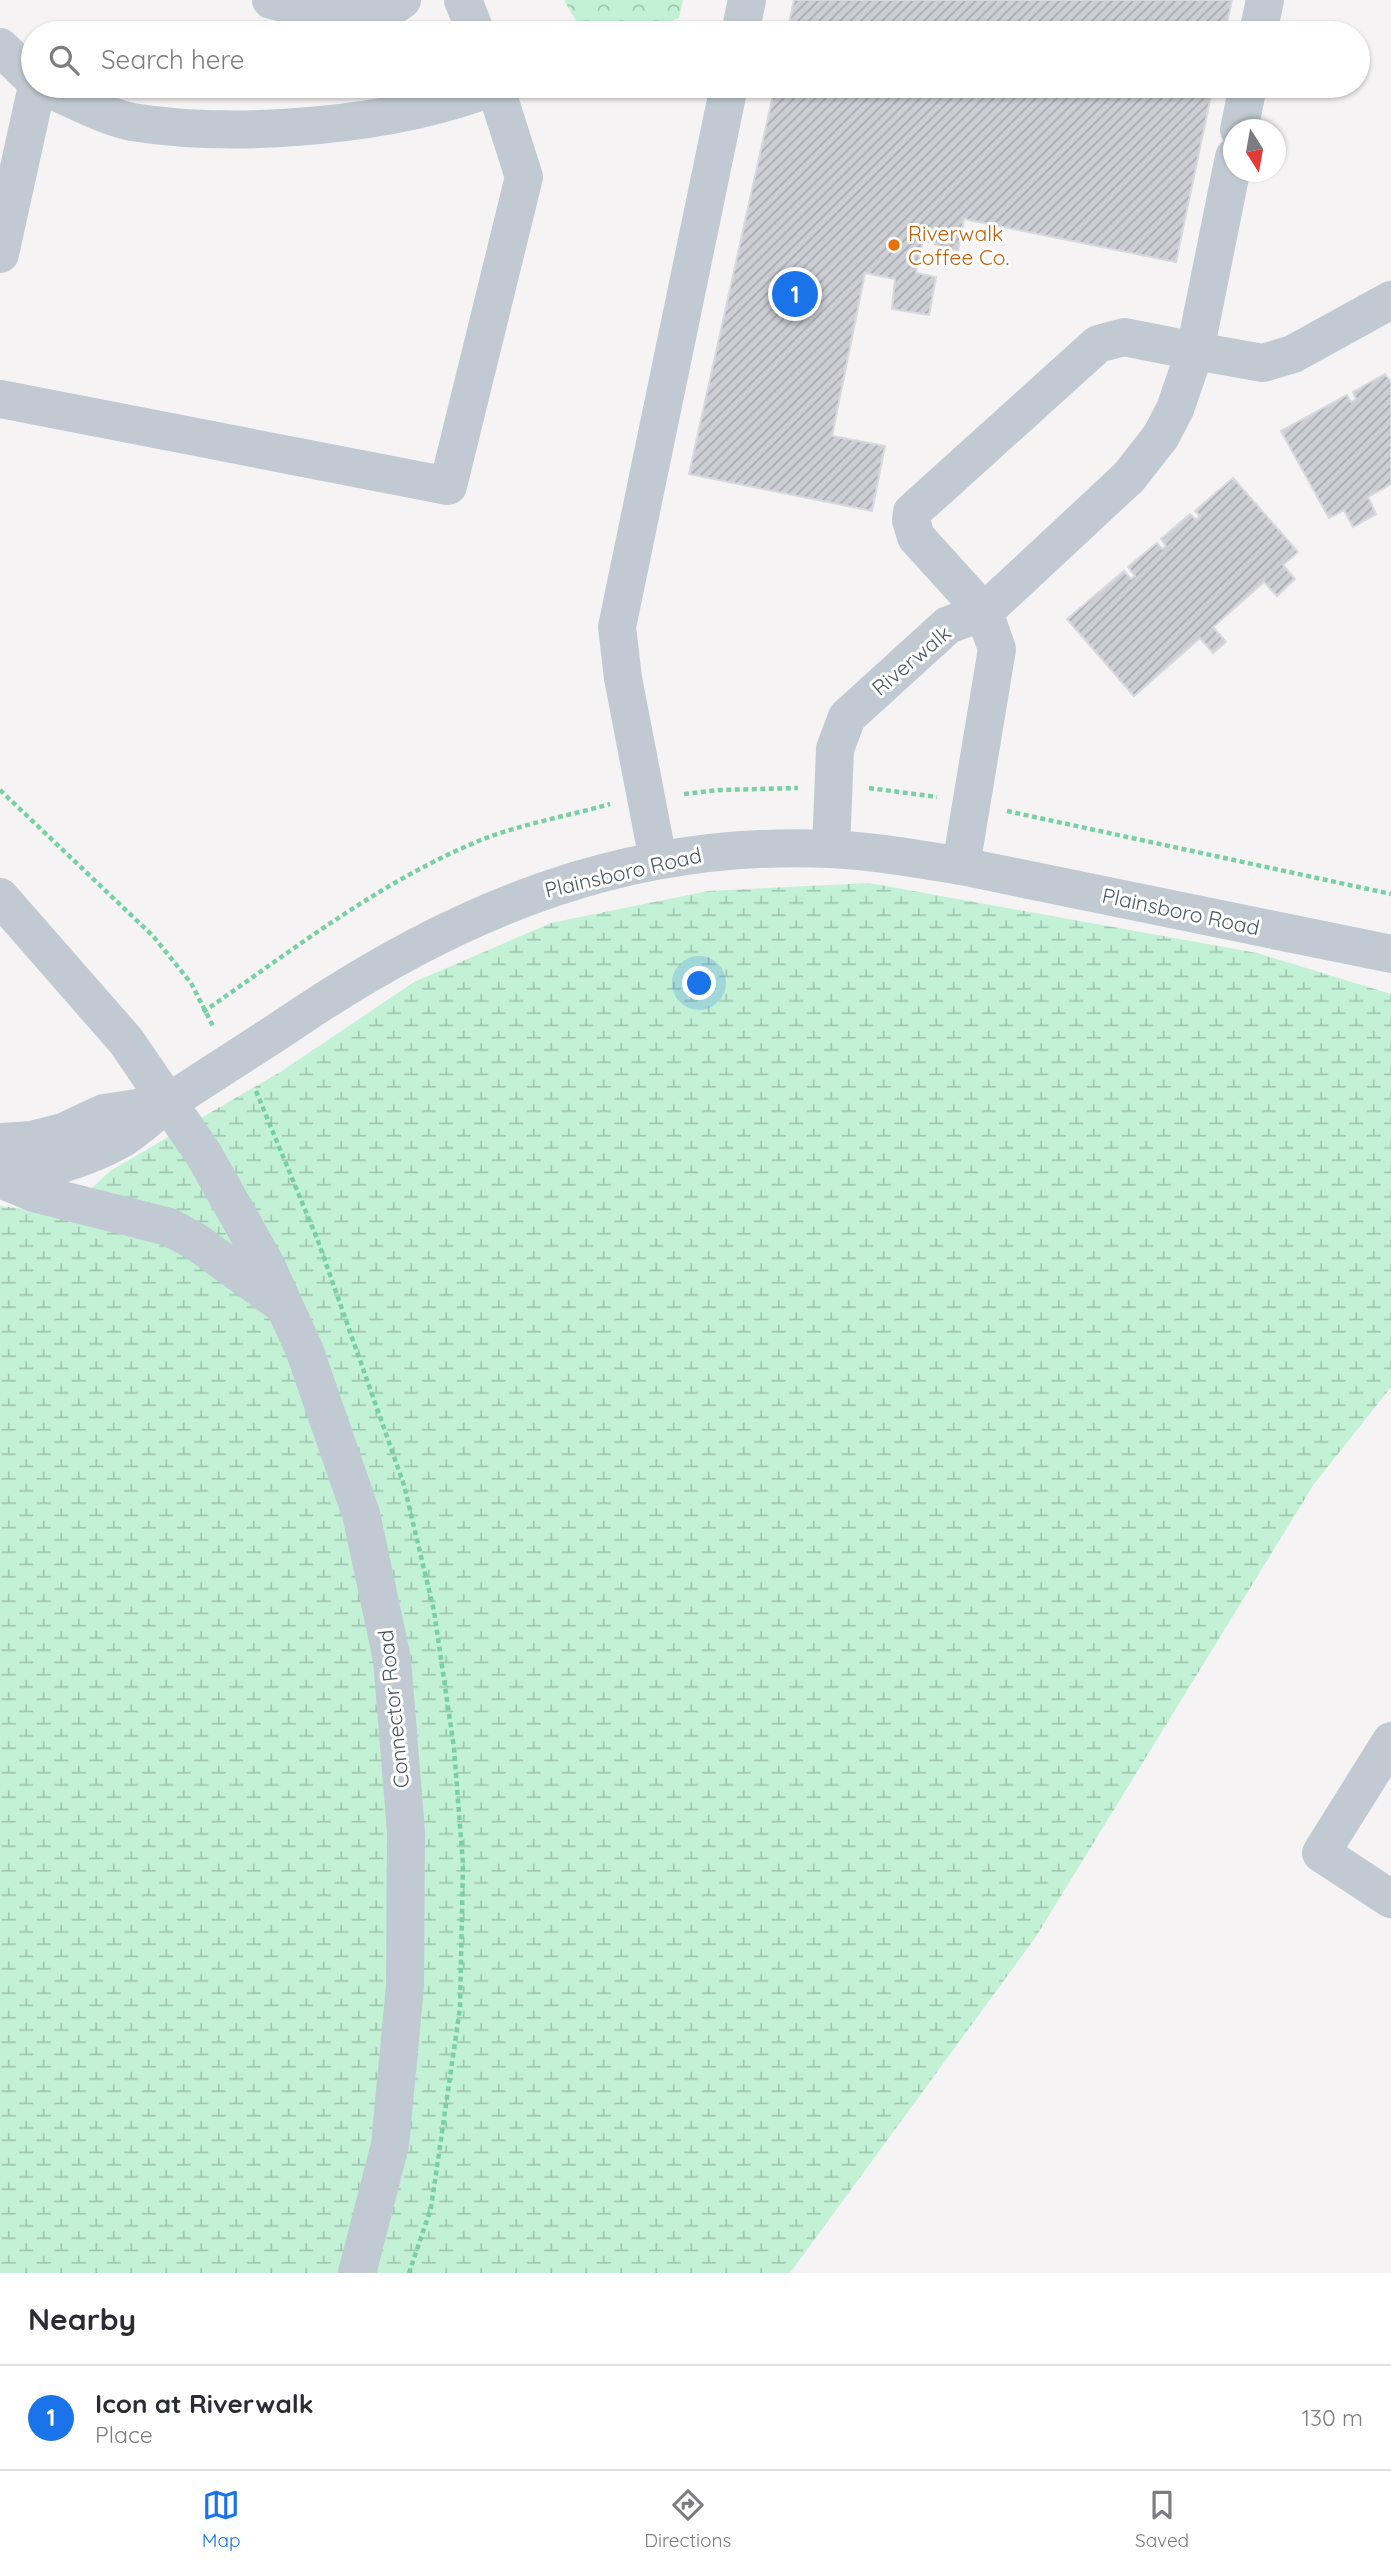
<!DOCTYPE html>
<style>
:root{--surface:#fff;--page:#f2f2f3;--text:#2b2b33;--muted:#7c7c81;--line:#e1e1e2;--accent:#1a73e8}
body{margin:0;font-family:Quicksand,sans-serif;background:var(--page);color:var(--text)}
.compass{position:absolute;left:1223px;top:119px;width:63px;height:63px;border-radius:50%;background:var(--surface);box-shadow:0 2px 5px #0004;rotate:169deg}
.you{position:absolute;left:700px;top:984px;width:24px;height:24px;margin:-18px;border:5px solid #fff;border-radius:50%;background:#1a73e8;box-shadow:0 0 0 10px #1a73e833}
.badge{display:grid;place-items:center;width:46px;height:46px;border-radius:50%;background:var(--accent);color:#fff;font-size:23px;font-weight:700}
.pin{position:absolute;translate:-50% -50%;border:4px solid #fff;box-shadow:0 2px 7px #0006}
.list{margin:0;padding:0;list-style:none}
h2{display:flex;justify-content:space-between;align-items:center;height:91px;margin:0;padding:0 28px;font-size:30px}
h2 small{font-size:23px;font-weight:400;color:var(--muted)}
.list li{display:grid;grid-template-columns:46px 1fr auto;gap:21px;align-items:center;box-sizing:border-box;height:105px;padding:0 28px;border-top:2px solid var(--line)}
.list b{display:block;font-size:26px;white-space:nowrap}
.list p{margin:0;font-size:23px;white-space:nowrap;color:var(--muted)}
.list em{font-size:23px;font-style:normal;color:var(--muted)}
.icon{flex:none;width:38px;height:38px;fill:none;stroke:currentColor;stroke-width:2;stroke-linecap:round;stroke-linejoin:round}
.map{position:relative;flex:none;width:1391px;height:2273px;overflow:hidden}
.search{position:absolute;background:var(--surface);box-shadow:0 2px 5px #0004;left:21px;right:21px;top:21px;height:77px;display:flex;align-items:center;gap:18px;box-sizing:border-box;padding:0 24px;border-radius:38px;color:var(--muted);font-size:26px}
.sheet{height:196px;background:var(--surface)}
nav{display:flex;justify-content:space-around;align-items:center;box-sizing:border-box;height:98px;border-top:2px solid var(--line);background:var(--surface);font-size:19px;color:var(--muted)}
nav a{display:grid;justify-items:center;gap:4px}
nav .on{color:var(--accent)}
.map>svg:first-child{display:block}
.forest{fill:url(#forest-crowns)}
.wetland{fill:url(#wetland-marsh)}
.building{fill:url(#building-hatch);stroke:#d7d9de;stroke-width:2}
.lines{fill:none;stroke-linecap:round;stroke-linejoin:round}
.path{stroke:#7ad0a6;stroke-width:4.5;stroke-dasharray:5 3.5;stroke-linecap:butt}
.minor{stroke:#c1cad2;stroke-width:38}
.food-dot{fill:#e8710a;stroke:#fff;stroke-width:2.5}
.labels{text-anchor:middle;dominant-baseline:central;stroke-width:6;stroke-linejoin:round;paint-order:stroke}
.food-label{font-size:21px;fill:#c56008;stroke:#fff;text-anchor:start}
.street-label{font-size:21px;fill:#4a5661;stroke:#fff}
</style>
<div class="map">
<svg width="1391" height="2273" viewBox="0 0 1391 2273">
<defs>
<pattern id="forest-crowns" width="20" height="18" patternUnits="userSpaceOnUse" patternTransform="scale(1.75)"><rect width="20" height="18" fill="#c3f1d5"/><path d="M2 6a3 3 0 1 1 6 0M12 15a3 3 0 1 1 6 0" fill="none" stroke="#a0c6b0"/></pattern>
<pattern id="wetland-marsh" width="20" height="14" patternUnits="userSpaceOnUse" patternTransform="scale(1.75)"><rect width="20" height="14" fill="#c3f1d5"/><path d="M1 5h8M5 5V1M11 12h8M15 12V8" fill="none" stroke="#a0c6b0"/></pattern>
<pattern id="building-hatch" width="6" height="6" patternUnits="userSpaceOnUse" patternTransform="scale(1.75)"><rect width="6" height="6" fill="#cdcfd5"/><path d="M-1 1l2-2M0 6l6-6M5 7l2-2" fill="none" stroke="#a8abb0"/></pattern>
</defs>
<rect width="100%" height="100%" fill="#f5f3f3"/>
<path class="forest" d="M 564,0 L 683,0 L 679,18 L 641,33 L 583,33 Z"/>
<path class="wetland" d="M 869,883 L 1257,953 L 1391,994 L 1391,1387 L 1314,1484 L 1035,1938 L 790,2273 L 0,2273 L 0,1206 L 64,1214 L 110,1171 L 282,1071 L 414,982 L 551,923 L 708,891 Z"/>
<g class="building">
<path d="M 794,0 L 1232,0 L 1225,33 L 787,33 Z"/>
<path d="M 775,86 L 1213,86 L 1176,262 L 964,219 L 958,251 L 927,242 L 924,235 L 916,273 L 936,277 L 929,315 L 892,309 L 895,279 L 865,273 L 832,436 L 885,446 L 872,511 L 689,474 Z"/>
<path d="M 1385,374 L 1391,382 L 1391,484 L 1368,497 L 1376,514 L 1353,527 L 1344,510 L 1329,518 L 1281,431 L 1347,395 L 1351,402 L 1356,399 L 1353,392 Z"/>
<path d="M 1233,478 L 1298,552 L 1283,565 L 1295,579 L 1277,596 L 1264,582 L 1213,627 L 1226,642 L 1213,653 L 1200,638 L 1134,696 L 1067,619 L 1124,571 L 1131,579 L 1135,576 L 1128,567 L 1157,543 L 1162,549 L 1166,546 L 1161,539 L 1190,514 L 1196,520 L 1200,516 L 1195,511 Z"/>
</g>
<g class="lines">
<g class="path">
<path d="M 869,788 L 937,797"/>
<path d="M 0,790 L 153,936 L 191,983 L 214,1028"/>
<path d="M 684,794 L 719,790 L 798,788"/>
<path d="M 1007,811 L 1391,894"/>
<path d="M 203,1012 C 293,950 379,882 481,840 C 521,824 568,816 610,804"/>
<path d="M 256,1091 L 318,1241 L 404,1485 L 434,1611 L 454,1748 L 463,1865 L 460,2008 L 431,2208 L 409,2273"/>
</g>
<g class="minor">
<path d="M 271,0 C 313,9 364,29 402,0"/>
<path d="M 463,0 L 476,33"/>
<path d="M 740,33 L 747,0"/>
<path d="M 1258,33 L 1265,0"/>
<path d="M 0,47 L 33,79"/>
<path d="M 43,86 C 69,97 105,117 132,122 C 237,139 397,126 495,86"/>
<path d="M 1239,130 L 1248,86"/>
<path d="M 1234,157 L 1195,351 L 1263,363 L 1293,354 L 1391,300"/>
<path d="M 0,254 L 37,86"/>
<path d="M 0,399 L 448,486 L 524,177 L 495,86"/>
<path d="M 831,849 L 835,749 L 847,717 L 948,625 L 984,612 L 1129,477 L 1161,436 L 1175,409 L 1195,351 L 1124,337 L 1098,344 L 912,512 L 911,520 L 916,537 L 984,612 L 997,649 L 961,866"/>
<path d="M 658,860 L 623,678 L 617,627 L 729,86"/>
<path d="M 0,897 L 126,1041 L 204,1155 L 266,1265 L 304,1349 L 361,1514 L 392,1659 L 406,1832 L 405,1986 L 390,2145 L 357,2273"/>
<path d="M 0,1142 L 32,1140 L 63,1132 L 104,1113 L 163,1104"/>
<path d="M 0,1179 L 34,1193 L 169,1227 L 195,1241 L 283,1305"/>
<path d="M 3,1179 C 41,1170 82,1161 118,1141 C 136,1131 151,1115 168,1103 C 212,1073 257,1046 301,1016 C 464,907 631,840 830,849 C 874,851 917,859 961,866 L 1391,954"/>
<path d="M 1391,1741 L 1321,1853 L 1391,1899"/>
</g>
</g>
<circle class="food-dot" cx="894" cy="245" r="7"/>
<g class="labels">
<g class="food-label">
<text x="908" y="233">Riverwalk<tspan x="908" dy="24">Coffee Co.</tspan></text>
</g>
<g class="street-label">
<text transform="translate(911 660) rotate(-40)">Riverwalk</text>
<text transform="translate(623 872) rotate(-13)">Plainsboro Road</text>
<text transform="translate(1181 911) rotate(12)">Plainsboro Road</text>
<text transform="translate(393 1709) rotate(-96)">Connector Road</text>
</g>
</g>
</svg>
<svg class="compass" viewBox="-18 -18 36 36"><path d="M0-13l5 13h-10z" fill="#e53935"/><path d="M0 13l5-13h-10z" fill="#7c7c81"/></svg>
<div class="you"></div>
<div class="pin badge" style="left:795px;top:294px">1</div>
<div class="search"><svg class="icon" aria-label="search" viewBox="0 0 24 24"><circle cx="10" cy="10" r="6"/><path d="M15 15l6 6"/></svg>Search here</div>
</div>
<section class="sheet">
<h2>Nearby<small></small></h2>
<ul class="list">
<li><span class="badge">1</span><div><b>Icon at Riverwalk</b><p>Place</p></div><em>130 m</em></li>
</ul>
</section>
<nav>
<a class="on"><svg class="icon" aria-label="map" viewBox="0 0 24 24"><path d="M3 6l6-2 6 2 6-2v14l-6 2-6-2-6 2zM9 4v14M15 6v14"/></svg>Map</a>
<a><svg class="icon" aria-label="directions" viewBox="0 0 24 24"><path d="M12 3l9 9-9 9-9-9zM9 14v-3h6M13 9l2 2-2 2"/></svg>Directions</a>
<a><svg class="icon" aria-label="saved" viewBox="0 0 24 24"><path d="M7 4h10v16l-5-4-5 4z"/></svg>Saved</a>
</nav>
